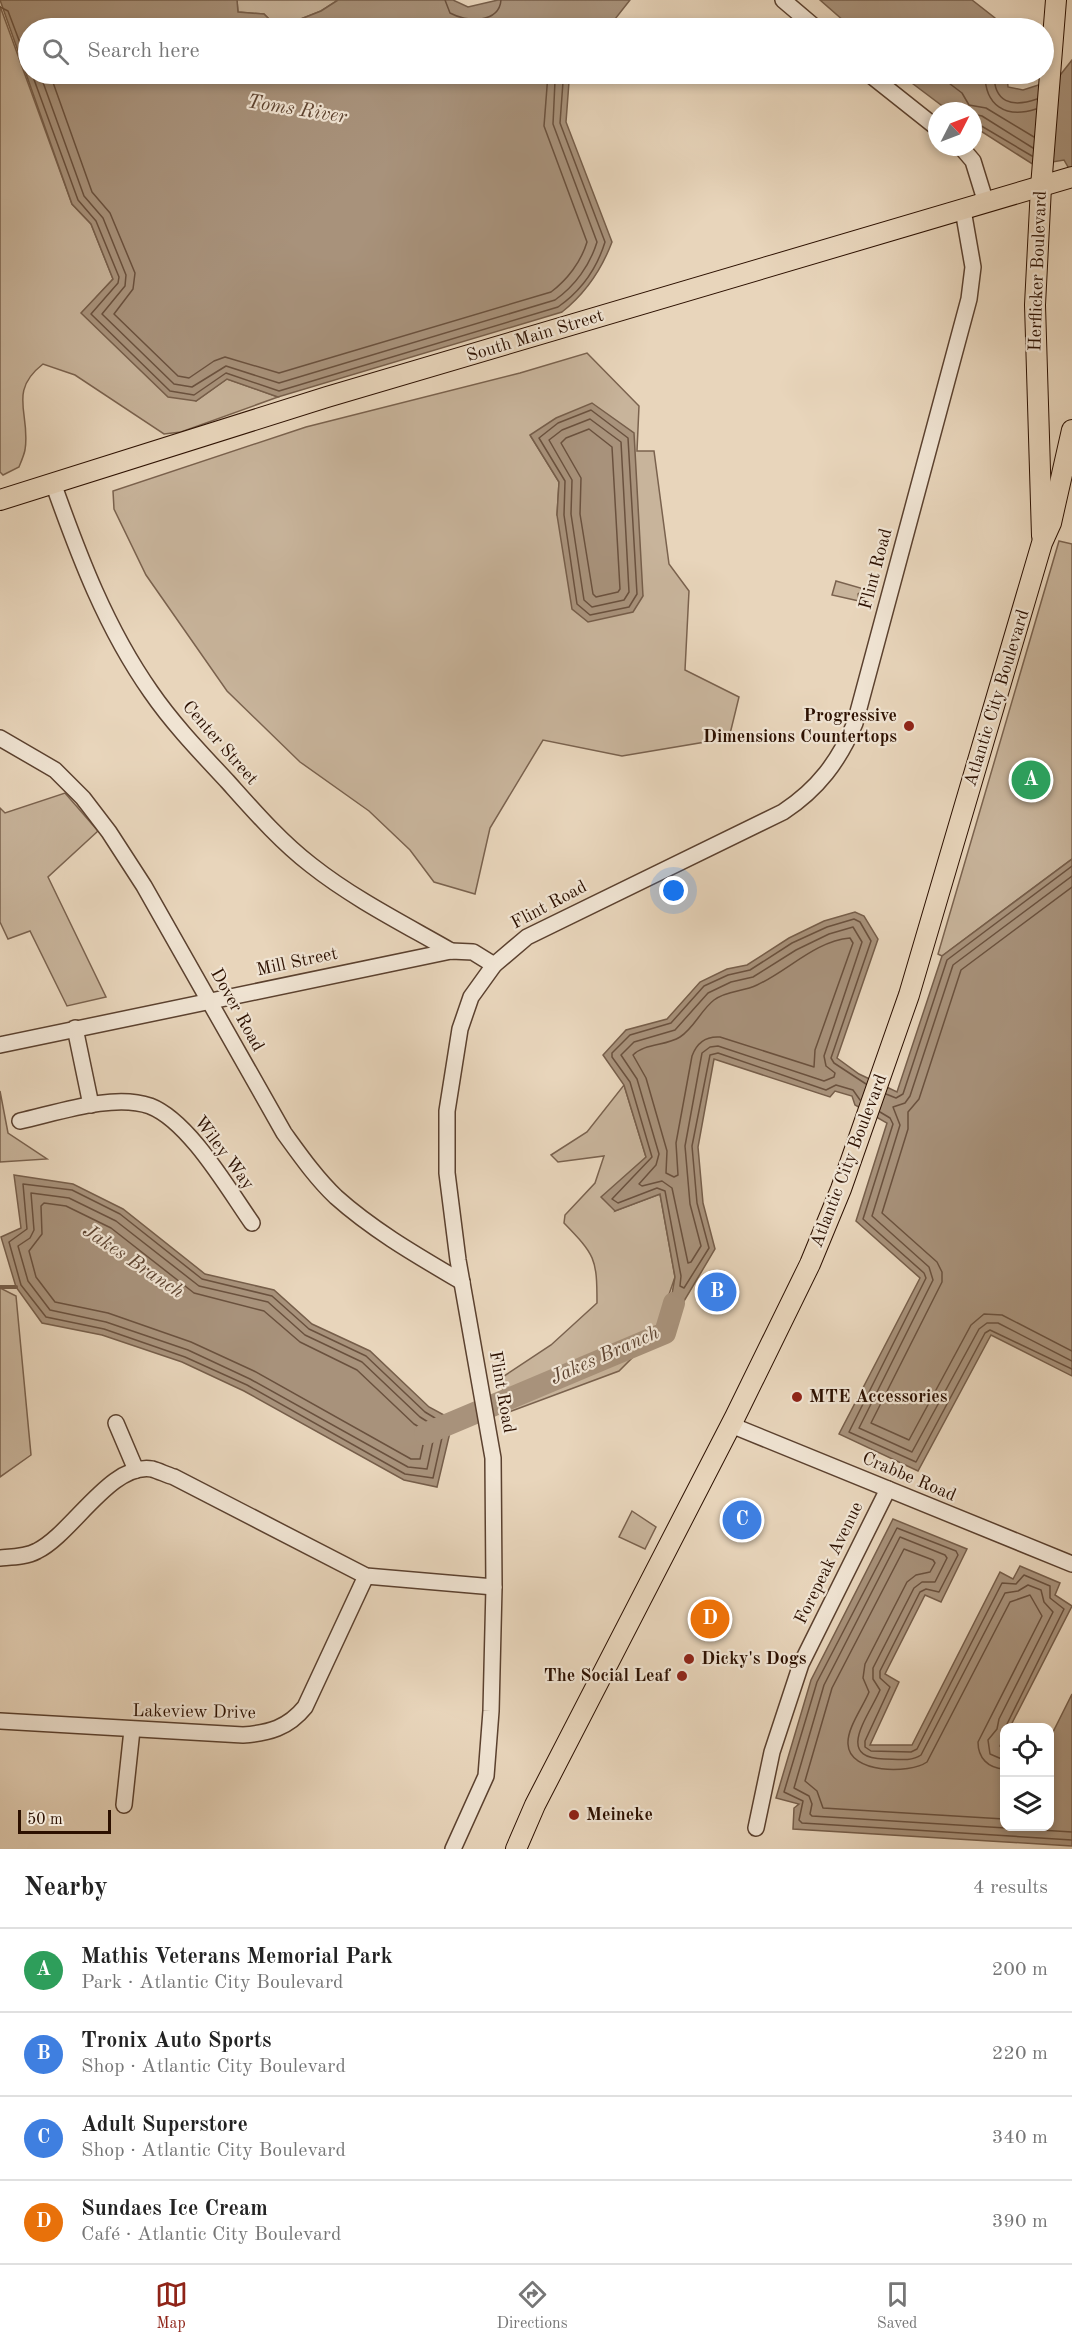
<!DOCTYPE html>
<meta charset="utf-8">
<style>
:root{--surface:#fff;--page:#f2f2f2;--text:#222;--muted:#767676;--line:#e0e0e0;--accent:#8f2418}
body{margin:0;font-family:"Old Standard TT",serif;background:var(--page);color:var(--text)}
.controls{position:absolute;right:18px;bottom:18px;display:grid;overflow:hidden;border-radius:12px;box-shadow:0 3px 9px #0003}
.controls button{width:54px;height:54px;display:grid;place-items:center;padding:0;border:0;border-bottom:2px solid var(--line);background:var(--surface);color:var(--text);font:30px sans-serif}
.compass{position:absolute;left:928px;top:102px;width:54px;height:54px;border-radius:50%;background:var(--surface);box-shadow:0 3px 9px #0003;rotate:48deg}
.scale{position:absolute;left:18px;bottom:15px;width:93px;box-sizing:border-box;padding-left:6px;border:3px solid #2c1000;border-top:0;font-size:16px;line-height:21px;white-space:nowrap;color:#2c1000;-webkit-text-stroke:4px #f0e4d3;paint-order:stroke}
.you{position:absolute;left:674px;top:891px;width:21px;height:21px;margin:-15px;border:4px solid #fff;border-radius:50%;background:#1a73e8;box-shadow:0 0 0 9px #1a73e833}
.badge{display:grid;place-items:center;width:39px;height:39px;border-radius:50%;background:var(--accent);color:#fff;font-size:20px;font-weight:700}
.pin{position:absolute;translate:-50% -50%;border:3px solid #fff;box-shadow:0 2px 6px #0006}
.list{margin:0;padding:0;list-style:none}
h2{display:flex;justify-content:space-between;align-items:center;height:78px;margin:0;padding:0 24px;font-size:26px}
h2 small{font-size:20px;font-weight:400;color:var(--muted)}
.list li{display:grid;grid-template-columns:39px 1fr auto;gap:18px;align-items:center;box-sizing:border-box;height:84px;padding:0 24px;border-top:2px solid var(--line)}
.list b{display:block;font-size:22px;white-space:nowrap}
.list p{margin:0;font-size:20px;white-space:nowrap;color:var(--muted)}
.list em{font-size:20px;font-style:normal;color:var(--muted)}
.icon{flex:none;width:33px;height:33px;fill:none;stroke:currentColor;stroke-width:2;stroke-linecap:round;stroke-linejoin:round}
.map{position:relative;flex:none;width:1072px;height:1849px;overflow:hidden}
.search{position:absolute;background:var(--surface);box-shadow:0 3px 9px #0003;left:18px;right:18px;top:18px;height:66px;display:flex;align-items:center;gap:15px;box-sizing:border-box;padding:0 21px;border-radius:33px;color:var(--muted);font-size:22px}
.sheet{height:414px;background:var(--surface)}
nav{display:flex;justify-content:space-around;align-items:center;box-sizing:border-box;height:84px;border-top:2px solid var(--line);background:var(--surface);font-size:16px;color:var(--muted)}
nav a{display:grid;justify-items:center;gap:3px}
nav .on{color:var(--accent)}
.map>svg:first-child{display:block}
.green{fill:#c8b49b;stroke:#7a624e;stroke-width:1.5;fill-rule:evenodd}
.water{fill:#a8927b;stroke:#765e4a;stroke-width:1.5}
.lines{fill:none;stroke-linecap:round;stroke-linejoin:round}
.shore{stroke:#6a513e;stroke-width:1.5}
.stream{stroke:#765e4a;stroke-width:4}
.river{stroke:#a8927b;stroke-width:22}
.minor-casing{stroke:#5b412f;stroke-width:18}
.major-casing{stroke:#2c1000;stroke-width:22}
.minor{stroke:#f0e4d3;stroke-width:15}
.major{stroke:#e8d5bb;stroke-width:20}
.poi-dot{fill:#8f2418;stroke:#f0e4d3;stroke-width:2}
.labels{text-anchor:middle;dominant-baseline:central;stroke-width:4.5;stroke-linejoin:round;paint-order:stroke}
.street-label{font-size:18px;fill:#2c1000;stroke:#f0e4d3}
.poi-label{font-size:18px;font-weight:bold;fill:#2c1000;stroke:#f0e4d3;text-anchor:start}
.water-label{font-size:20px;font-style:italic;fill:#5e4431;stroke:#f0e4d3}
</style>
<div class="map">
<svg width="1072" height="1849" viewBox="0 0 1072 1849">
<rect width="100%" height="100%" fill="#e8d5bb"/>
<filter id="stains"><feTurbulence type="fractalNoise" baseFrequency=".00333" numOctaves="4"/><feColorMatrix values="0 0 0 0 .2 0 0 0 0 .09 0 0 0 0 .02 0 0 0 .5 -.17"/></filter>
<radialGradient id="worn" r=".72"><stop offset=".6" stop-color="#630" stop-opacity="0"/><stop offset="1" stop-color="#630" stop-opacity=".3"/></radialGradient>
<g class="green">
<path d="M 237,0 L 338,0 L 321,11 L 278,28 L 264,14 L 238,12 Z"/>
<path d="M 0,6 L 72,204 L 91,224 L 113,279 L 82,313 L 196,401 L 227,379 L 278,397 L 181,432 L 164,434 L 75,375 L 43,364 C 7,392 31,414 25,450 C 24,455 21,462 19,467 L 3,475 L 0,472 Z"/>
<path d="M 587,353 L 639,406 L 637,451 L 654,451 L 669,564 L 689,591 L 685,670 L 739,697 L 729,738 L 622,756 L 543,740 L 490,828 L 475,894 L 434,882 L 410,850 L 369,811 L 300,762 L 227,691 L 146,575 L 114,509 L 113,491 L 306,427 L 520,373 ZM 530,435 L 643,596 L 557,515 L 559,482 Z"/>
<path d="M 1059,541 L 1072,544 L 1072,859 L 942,956 L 938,954 Z"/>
<path d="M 836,581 L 864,589 L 858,594 L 859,601 L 832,595 Z"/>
<path d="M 65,793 L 98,831 L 48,877 L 106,997 L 67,1006 L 30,931 L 8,939 L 0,922 L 0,808 L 5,813 Z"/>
<path d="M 624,1085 L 646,1157 L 615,1211 L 660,1194 L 675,1277 L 655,1335 L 619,1371 L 509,1412 L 501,1381 L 504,1376 L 551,1345 L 597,1303 C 597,1258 595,1255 564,1223 L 565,1215 L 595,1183 L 604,1156 L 558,1162 L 551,1155 L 587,1132 Z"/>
<path d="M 0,1091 L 8,1133 L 47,1159 L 0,1162 Z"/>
<path d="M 0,1288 L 16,1296 L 31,1455 L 0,1477 Z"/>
<path d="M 632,1511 L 656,1527 L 645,1549 L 619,1537 Z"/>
</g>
<g class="water">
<path d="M 0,0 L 237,0 L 238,12 L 264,14 L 278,28 L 321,11 L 338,0 L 453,0 L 468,7 L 498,0 L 630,0 L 608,28 L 28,28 L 28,74 L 575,74 L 569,82 L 566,122 L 612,242 C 601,271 586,293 562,312 L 278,397 L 227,379 L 196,401 L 168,397 L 81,313 L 113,279 L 91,224 L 72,204 Z"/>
<path d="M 820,0 L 972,0 L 995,18 L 1000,28 L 852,28 Z"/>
<path d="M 1072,60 L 1072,174 L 1064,160 L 1034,165 L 973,126 L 973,111 L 949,111 L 900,74 L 1007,74 L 1008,87 L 1023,90 L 1057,79 Z"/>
<path d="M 592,403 L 634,433 L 643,596 L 633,612 L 588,622 L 572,609 L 557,515 L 559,482 L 530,435 L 556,418 Z"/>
<path d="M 1072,859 L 1072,1376 L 991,1335 L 918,1471 L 839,1434 L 920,1278 L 856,1221 L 887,1123 L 855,1105 L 852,1096 L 835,1091 L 830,1097 L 714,1059 L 698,1147 L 703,1203 L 715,1249 L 665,1333 L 675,1277 L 660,1194 L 615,1211 L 601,1197 L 646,1157 L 624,1085 L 603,1055 L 626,1030 L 667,1019 L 700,982 L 727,969 L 747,965 L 789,938 L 824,921 L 855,912 L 864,916 L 878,939 L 837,1058 L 859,1074 L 897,1092 L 942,956 Z"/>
<path d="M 14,1175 L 73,1184 L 123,1209 L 205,1274 L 274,1290 L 312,1324 L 370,1351 L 429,1407 L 453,1420 L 437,1487 L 404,1480 L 244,1391 L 182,1362 L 102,1335 L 42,1323 L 16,1287 L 1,1237 L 21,1228 Z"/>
<path d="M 893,1519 L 967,1549 L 941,1602 L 925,1595 L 885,1674 L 899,1682 L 870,1745 L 912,1745 L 1000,1572 L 1013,1579 L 1020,1566 L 1060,1583 L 1055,1595 L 1072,1606 L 1010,1727 L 1004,1728 L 1004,1737 L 1000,1746 L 1004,1747 L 1004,1826 L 1050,1826 L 1050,1738 L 1072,1694 L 1072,1846 L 793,1829 L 794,1808 L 799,1804 L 776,1798 L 811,1680 Z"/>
</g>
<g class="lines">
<g class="shore">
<path d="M 445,0 L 450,13 C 466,22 499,24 501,0"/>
<path d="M 0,7 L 8,11 L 28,64"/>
<path d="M 32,74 L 78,200 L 96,221 L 119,277 L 118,283 L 91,314 L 170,391 L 194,395 L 226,373 L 279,391 L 558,307 C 581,291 597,268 605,242 L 560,123 L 563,82 L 568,74"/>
<path d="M 40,74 L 84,196 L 103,218 L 126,275 L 125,286 L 102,314 L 174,384 L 192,387 L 226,366 L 279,383 L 555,300 C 575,286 590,265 597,242 L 553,124 L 555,81 L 558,74"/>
<path d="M 50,74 L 92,192 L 110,213 L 135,273 L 133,289 L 114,314 L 178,376 L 189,378 L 214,361 L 225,357 L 279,373 L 551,292 C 567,280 581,262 587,242 L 544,126 L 548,74"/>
<path d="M 937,74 L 962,93 L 969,105 L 986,108 L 1034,137"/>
<path d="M 985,74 C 985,105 1005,119 1036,109"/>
<path d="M 994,74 C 994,102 1011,108 1037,99"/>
<path d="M 973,114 L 982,116 L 1033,148"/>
<path d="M 973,121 L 1032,156"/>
<path d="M 591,410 L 628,438 L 637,594 L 629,607 L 590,615 L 577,604 L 564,515 L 565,481 L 539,438 L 558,423 Z"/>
<path d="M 590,419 L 621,442 L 629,592 L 624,600 L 592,607 L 584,600 L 571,514 L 572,480 L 549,440 L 562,430 Z"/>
<path d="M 589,429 L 612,447 L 620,589 L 618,592 L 596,597 L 593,594 L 580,514 L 581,478 L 561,443 L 566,438 Z"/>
<path d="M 1072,876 L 953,965 L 910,1096 L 905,1103 L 893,1107 L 900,1125 L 872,1216 L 929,1267 L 933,1280 L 859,1428 L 912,1452 L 979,1329 L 987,1323 L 998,1323 L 1072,1361"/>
<path d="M 1072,887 L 961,970 L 919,1099 L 908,1112 L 908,1129 L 882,1213 L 937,1262 L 942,1272 L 942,1282 L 871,1423 L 909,1440 L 971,1325 L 984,1314 L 1002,1315 L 1072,1351"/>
<path d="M 853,927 L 862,942 L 824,1056 L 826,1066 L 835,1073 L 834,1077 L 824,1081 L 718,1046 L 710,1047 L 702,1053 L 685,1146 L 690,1204 L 701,1246 L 691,1262 L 688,1263 L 672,1188 L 662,1181 L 642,1186 L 639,1184 L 656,1165 L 659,1154 L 637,1079 L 621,1055 L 634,1042 L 675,1030 L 708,993 L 731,982 L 753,977 L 796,950 L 829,934 Z"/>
<path d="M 850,938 L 853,943 L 815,1050 L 814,1067 L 720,1037 C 706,1036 697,1042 692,1056 L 676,1143 L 678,1175 L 674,1177 L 666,1173 L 667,1151 L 646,1078 L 633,1055 C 645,1043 666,1046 680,1037 C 694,1028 701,1010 714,1000 C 727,990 743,992 757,985 C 788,971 815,941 850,938 Z"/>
<path d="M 886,1094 L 896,1098 L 903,1094 L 947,960 L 1072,866"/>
<path d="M 860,1100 L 853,1090 L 836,1085 L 826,1090 L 718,1053 L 710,1055 L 692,1146 L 697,1203 L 709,1248 L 684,1288 L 680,1286 L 681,1276 L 665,1191 L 657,1188 L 618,1203 L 612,1199 L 652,1157 L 630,1082 L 612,1057 L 612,1053 L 630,1035 L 671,1023 L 704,986 L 728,975 L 750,970 L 792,943 L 827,927 L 854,919 L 860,922 L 871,941 L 831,1058 L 834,1063 L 866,1084"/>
<path d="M 880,1112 L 890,1118 L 893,1124 L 863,1219 L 924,1273 L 926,1278 L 849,1432 L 916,1462 L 985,1333 L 990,1330 L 1072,1369"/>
<path d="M 23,1184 L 72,1190 L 120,1214 L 202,1279 L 272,1296 L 309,1329 L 366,1356 L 425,1412 L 445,1424 L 433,1478 L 405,1474 L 247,1385 L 185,1357 L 104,1329 L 46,1317 L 21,1285 L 9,1242 L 27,1229 Z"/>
<path d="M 31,1193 L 69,1198 L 116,1221 L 199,1286 L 268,1302 L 305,1335 L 362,1362 L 420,1417 L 436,1427 L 427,1469 L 408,1467 L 250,1379 L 188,1350 L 106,1322 L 50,1310 L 28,1281 L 18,1246 L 30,1238 L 34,1230 Z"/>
<path d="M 44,1203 L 66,1206 L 111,1228 L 194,1293 L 264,1311 L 300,1342 L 357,1370 L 414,1424 L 426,1431 L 420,1459 L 411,1459 L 254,1371 L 191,1342 L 108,1313 L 55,1302 L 36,1277 L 29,1251 L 42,1234 L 41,1206 Z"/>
<path d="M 1005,1728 L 1064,1609 L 1050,1598 L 1050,1586 L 1024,1575 L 1016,1584 L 1002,1583 L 917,1749 L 911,1752 L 871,1751 L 865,1747 L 865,1741 L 890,1687 L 880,1678 L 880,1671 L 920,1592 L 926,1589 L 939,1592 L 958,1555 L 956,1551 L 897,1528 L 817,1682 L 784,1792 L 803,1801 L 799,1820 L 802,1823 L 1072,1840"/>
<path d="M 1004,1760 L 990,1754 L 988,1740 L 997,1729 L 999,1719 L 1053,1612 L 1044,1602 L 1041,1590 L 1028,1585 L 1018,1591 L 1005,1593 L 921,1755 C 911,1762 896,1759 884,1759 C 834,1758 869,1716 880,1690 L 873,1679 L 873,1668 L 914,1588 L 922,1582 L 935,1582 L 947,1558 L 945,1555 L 900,1537 L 824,1685 L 794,1788 L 809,1796 L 812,1804 L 810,1814 L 812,1816 L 1072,1832"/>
<path d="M 1004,1769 C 988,1768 978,1758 978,1742 L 1042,1616 L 1030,1595 L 1010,1602 L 927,1762 C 910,1774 849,1774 848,1744 C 847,1728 863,1707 869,1692 L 863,1678 L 865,1664 L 907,1582 L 916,1575 L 930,1572 L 935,1563 L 933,1560 L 904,1549 L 832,1688 L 805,1781 L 817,1791 L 823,1808 L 1004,1819"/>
</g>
<path class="stream" d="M 0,1287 L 16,1287"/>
<path class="river" d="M 425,1434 L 665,1333 L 674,1303"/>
<defs>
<g id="minor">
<path d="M 783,0 L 816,28"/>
<path d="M 869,74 L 937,128"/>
<path d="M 961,147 L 973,161 L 986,203"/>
<path d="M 53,483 C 79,556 106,628 151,692 C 173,724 201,753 228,782 C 254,811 280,841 311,865 C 354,899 404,924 451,951"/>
<path d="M 0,738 L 55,770 L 83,798 L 109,832 L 144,886 L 284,1133 C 300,1155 316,1178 336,1197 C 374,1231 418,1256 462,1282"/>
<path d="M 75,1028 L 91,1105"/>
<path d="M 0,1045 L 451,951 L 473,952 L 494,965"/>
<path d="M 20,1121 C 57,1113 113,1093 150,1106 C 189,1121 228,1189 252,1223"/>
<path d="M 116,1423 L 136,1470"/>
<path d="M 731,1425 L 1072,1564"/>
<path d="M 0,1558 C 12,1557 26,1557 37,1551 C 72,1534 111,1462 152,1469 C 159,1471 167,1475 174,1477 L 366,1576 L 494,1587"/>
<path d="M 0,1721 L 243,1735 C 269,1733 288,1728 305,1707 L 366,1576"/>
<path d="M 124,1805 L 132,1730"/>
<path d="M 756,1828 L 772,1752 L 801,1664 L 888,1489"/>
<path d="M 453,1849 L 486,1776 L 491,1711 L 494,1587 L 493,1458 L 458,1260 L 447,1173 L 447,1111 L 460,1029 L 471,997 L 494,965 L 527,937 L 783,812 C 818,789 839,761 855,723 L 969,299 L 973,267 L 963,210"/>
</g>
<g id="major">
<path d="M 0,500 L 327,397 L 1072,177"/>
<path d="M 1042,536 L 1035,305 L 1041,187 L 1056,0"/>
<path d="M 516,1849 L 535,1805 L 735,1417 L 810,1264 L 841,1189 L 909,995 L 1042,543 L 1051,523 L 1072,430"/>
</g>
</defs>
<use href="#minor" class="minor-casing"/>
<use href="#major" class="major-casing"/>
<use href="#minor" class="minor"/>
<use href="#major" class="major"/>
</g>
<g class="poi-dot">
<circle cx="909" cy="726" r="6"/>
<circle cx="797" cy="1397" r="6"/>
<circle cx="689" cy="1659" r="6"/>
<circle cx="682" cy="1676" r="6"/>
<circle cx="574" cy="1815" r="6"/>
</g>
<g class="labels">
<g class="street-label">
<text transform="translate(1038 271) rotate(-88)">Herflicker Boulevard</text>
<text transform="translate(535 336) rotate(-17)">South Main Street</text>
<text transform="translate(876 569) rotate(-75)">Flint Road</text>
<text transform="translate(997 698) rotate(-73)">Atlantic City Boulevard</text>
<text transform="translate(220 743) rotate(49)">Center Street</text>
<text transform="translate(549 905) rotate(-28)">Flint Road</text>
<text transform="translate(297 962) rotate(-12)">Mill Street</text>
<text transform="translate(237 1010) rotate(61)">Dover Road</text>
<text transform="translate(224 1153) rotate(53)">Wiley Way</text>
<text transform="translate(849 1161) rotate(-69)">Atlantic City Boulevard</text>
<text transform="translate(502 1392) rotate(80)">Flint Road</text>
<text transform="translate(909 1477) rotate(23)">Crabbe Road</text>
<text transform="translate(829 1563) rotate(-64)">Forepeak Avenue</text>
<text transform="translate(194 1712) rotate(1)">Lakeview Drive</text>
</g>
<g class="poi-label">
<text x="897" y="716" text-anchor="end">Progressive<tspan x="897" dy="21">Dimensions Countertops</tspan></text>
<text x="809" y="1397">MTE Accessories</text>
<text x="701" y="1659">Dicky's Dogs</text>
<text x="670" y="1676" text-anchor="end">The Social Leaf</text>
<text x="586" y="1815">Meineke</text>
</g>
<g class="water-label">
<text transform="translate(297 110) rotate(9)">Toms River</text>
<text transform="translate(133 1262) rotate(34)">Jakes Branch</text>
<text transform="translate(605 1356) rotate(-24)">Jakes Branch</text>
</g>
</g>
<rect width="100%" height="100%" filter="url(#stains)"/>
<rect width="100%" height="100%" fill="url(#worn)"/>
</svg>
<div class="controls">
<button><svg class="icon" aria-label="locate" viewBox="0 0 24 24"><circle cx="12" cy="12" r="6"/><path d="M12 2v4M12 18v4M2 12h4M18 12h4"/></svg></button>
<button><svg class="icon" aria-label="layers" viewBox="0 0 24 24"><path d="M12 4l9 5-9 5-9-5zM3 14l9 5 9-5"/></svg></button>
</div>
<svg class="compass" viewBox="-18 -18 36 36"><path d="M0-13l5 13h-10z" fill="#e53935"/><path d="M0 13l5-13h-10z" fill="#767676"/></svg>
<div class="scale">50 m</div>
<div class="you"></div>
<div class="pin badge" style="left:1031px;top:780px;background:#2e9e5b">A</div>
<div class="pin badge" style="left:717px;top:1292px;background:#3f7fe0">B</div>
<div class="pin badge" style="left:742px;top:1520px;background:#3f7fe0">C</div>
<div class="pin badge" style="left:710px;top:1619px;background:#e8710a">D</div>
<div class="search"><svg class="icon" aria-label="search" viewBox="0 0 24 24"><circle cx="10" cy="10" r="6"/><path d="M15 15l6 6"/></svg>Search here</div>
</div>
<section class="sheet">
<h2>Nearby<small>4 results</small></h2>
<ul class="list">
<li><span class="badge" style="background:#2e9e5b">A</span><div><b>Mathis Veterans Memorial Park</b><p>Park · Atlantic City Boulevard</p></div><em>200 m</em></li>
<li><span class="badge" style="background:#3f7fe0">B</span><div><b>Tronix Auto Sports</b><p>Shop · Atlantic City Boulevard</p></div><em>220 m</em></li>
<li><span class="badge" style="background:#3f7fe0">C</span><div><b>Adult Superstore</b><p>Shop · Atlantic City Boulevard</p></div><em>340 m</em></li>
<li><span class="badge" style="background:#e8710a">D</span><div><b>Sundaes Ice Cream</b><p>Café · Atlantic City Boulevard</p></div><em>390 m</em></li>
</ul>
</section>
<nav>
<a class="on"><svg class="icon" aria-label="map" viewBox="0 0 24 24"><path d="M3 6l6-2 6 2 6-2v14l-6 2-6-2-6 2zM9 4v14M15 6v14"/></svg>Map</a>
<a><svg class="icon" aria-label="directions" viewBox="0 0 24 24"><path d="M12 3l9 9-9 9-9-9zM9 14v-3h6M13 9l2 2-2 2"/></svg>Directions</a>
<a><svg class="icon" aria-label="saved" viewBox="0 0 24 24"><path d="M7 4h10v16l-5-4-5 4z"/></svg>Saved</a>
</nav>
